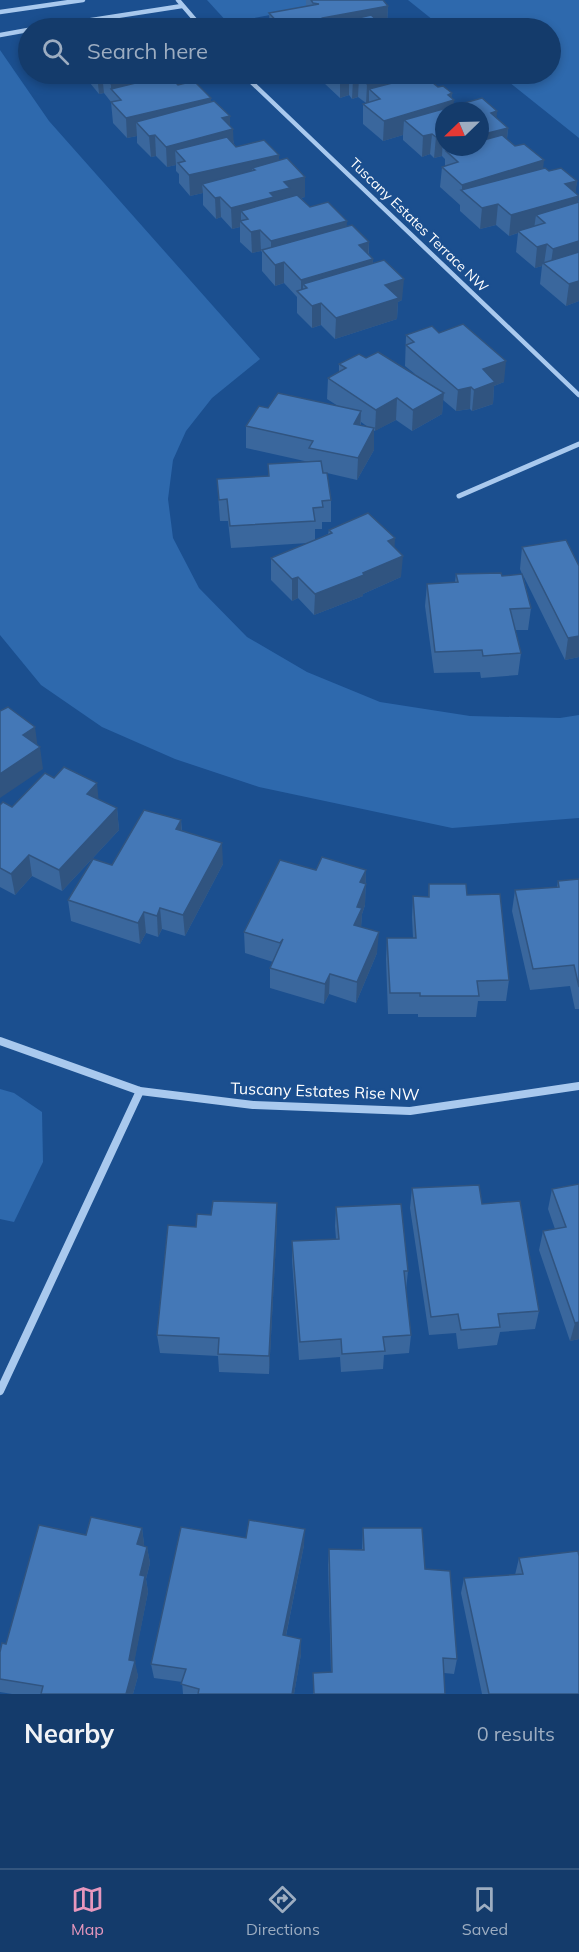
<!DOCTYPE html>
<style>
:root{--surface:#143b6b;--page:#214673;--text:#f1f3f6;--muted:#9dadc1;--line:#33557e;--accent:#e797bd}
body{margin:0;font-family:Mulish,sans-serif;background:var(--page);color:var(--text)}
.compass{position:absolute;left:435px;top:102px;width:54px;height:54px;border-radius:50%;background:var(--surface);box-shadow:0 3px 9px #0003;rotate:247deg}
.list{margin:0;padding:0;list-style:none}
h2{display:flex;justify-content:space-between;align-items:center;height:78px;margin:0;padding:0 24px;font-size:26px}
h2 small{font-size:20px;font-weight:400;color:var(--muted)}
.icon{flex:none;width:33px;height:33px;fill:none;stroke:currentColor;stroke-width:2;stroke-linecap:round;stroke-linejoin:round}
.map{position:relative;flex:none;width:579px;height:1694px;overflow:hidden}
.search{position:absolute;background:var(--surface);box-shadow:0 3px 9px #0003;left:18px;right:18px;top:18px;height:66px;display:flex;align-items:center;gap:15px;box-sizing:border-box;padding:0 21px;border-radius:33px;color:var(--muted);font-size:22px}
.sheet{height:174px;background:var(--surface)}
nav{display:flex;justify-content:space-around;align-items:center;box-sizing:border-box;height:84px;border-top:2px solid var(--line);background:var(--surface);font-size:16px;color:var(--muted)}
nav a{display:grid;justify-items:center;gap:3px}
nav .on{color:var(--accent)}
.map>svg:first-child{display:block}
.green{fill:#2e69ad}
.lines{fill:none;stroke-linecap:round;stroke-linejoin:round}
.minor-far2{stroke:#a9c9ee;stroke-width:4.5}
.minor-far1{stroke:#a9c9ee;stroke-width:5}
.minor{stroke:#a9c9ee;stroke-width:8}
.wall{fill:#3a679d;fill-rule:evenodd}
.shaded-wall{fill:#305480}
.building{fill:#4478b7;stroke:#305480;stroke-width:1.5}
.labels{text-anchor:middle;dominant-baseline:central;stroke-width:5;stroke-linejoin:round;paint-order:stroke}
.far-street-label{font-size:14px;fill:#fff;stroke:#1b4f8f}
.street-label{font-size:16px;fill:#fff;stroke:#1b4f8f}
</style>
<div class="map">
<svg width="579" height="1694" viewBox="0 0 579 1694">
<rect width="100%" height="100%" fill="#1b4f8f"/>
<g class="green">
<path d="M 207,0 L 350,0 L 228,23 Z"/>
<path d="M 408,0 L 579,0 L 579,138 L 499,74 L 550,74 L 550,28 L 443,28 Z"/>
<path d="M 0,50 L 49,121 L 260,359 L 212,398 L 186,431 L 173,460 L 168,499 L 173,538 L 199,588 L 247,637 L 307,672 L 380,702 L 470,716 L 560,718 L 579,715 L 579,818 L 452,828 L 259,787 L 175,759 L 102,727 L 41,685 L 0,635 Z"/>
<path d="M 0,1089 L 14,1093 L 42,1112 L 43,1162 L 14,1222 L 0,1219 Z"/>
</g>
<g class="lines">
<g class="minor-far2">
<path d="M 178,0 L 202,28"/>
<path d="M 0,12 L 83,0"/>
<path d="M 40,28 L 182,6"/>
<path d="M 0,35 L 28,30"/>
<path d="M 243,74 L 579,395"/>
</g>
<path class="minor-far1" d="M 459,496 L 579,444"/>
<g class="minor">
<path d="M 0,1041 L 140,1091 L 253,1105 L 410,1111 L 579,1086"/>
<path d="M 0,1391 L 140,1091"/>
</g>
</g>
<g class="wall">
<path d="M 306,0 L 383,0 L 388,6 L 387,25 L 384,26 L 386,28 L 393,28 L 270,28 L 269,13 L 306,6 Z"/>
<path d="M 66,74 L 178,74 L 179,77 L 174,78 L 174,82 L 178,85 L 211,101 L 230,126 L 234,144 L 236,147 L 279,155 L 279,160 L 305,177 L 305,197 L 301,198 L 310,207 L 346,227 L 369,242 L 369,254 L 373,259 L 373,263 L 402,300 L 398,302 L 397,319 L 335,339 L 321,325 L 312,328 L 297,313 L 297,297 L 284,283 L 275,286 L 262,271 L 262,252 L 261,251 L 252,253 L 240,242 L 240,227 L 232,229 L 221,217 L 216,219 L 203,205 L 203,193 L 190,196 L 179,183 L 179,174 L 176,171 L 176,165 L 167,167 L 156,156 L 151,157 L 137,143 L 137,136 L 127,138 L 113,123 L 111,102 L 104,93 L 99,94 L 90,83 L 90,75 L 70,79 Z"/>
<path d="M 324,74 L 423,74 L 423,75 L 438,87 L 452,93 L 451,98 L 454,106 L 497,118 L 508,128 L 507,139 L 543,168 L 549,171 L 577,181 L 575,193 L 579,202 L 579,301 L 566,306 L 540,284 L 542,266 L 535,268 L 516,252 L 518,233 L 509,236 L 496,225 L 480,229 L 460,211 L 460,205 L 440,187 L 442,167 L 445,166 L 445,159 L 442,156 L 434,158 L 430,154 L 422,157 L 403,140 L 403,135 L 383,141 L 363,124 L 363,104 L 366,103 L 358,97 L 352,99 L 349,95 L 340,98 L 324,83 ZM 444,111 L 480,147 L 444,147 Z"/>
<path d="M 439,333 L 504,382 L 494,386 L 493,404 L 472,411 L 470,409 L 456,411 L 443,400 L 442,414 L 412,431 L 396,420 L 374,431 L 374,450 L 357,480 L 327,473 L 331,500 L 331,522 L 322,522 L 322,529 L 315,529 L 315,540 L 328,534 L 329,530 L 394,547 L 401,577 L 363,594 L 363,596 L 314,615 L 298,598 L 292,601 L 271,580 L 271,558 L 308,543 L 231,548 L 228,521 L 220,521 L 217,479 L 268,476 L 268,464 L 309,462 L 246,448 L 246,426 L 268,408 L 338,406 L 327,399 L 328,378 L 339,372 L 339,364 L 366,358 L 415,374 L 405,366 L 406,335 ZM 361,422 L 368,427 L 361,425 Z"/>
<path d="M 522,547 L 579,657 L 565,660 L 523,575 L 531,608 L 528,630 L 515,630 L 521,653 L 518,675 L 481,678 L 480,672 L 434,673 L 425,606 L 427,584 L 455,582 L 456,574 L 502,576 L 522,574 L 520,569 Z"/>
<path d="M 98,799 L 117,808 L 119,830 L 62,891 L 32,876 L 15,895 L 0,887 L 0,805 L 12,807 Z"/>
<path d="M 181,820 L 182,831 L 223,864 L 185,936 L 162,929 L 158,937 L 146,933 L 140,944 L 71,921 L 68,900 L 112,865 Z"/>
<path d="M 316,870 L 366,870 L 365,905 L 362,914 L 361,927 L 377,953 L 356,1003 L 329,994 L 324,1004 L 270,988 L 270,968 L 273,962 L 245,953 L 244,932 Z"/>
<path d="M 579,879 L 579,1009 L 575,1009 L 570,986 L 530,990 L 512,911 L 515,890 L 557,887 L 558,881 Z"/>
<path d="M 429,884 L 467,895 L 509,980 L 506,1001 L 478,1001 L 476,1017 L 418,1017 L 418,1014 L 388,1014 L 386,959 L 387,938 L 413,938 L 412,917 L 413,896 L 428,897 Z"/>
<path d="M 579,1184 L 579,1339 L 570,1341 L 539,1250 L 543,1231 L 555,1229 L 548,1209 L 552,1189 Z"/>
<path d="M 412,1188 L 482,1204 L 539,1311 L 535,1329 L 500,1332 L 497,1345 L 458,1349 L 456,1333 L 429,1335 L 410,1208 Z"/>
<path d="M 336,1207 L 408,1271 L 406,1290 L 411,1335 L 409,1353 L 384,1355 L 383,1369 L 341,1372 L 340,1357 L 299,1360 L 292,1260 L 292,1241 L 336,1239 L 335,1226 Z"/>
<path d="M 277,1222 L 269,1374 L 219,1372 L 218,1356 L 160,1353 L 157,1335 L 196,1227 Z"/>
<path d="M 142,1528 L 144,1544 L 144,1546 L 147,1547 L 150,1563 L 146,1579 L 148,1592 L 134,1661 L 138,1676 L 133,1694 L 12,1694 L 0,1692 L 0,1652 L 86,1535 Z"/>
<path d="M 363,1528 L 425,1569 L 457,1659 L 454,1674 L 444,1673 L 445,1694 L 313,1694 L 313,1673 L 331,1672 L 328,1565 L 329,1549 L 362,1549 Z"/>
<path d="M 246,1538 L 304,1545 L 286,1636 L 301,1654 L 294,1694 L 183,1694 L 182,1682 L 154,1678 L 151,1664 Z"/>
<path d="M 519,1558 L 579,1694 L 482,1694 L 461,1593 L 464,1578 L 515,1575 Z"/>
</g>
<g class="shaded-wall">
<path d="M 388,6 L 387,25 L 371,28 L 283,28 L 323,18 Z"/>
<path d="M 70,74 L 89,74 L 90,75 L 70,79 Z"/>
<path d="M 97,74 L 102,74 L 104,93 L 99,94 Z"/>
<path d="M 159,74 L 178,74 L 179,77 L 174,78 L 174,84 L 111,90 L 111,84 Z"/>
<path d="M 406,74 L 423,74 L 422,89 L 369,89 L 369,103 L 366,104 L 367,84 Z"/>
<path d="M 349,75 L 349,95 L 340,98 L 340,78 Z"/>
<path d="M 359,77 L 358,97 L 352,99 L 353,79 Z"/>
<path d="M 452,93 L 451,101 L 454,100 L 453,111 L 404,120 L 403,135 L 383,141 L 384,121 Z"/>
<path d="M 211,98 L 212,118 L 136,122 L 137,136 L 127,138 L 126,118 Z"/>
<path d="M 497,111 L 496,131 L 508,128 L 506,148 L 451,156 L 452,147 L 480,147 L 480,135 L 491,113 Z"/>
<path d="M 230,116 L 230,130 L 233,129 L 234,150 L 185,161 L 175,150 L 176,165 L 167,167 L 166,147 L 222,118 Z"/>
<path d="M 432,134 L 430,154 L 422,157 L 423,136 Z"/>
<path d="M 155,135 L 156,156 L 151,157 L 149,136 Z"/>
<path d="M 443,135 L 442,156 L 434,158 L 436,137 Z"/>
<path d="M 279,155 L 279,176 L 255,170 L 252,168 L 252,182 L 202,184 L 203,193 L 190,196 L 189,175 Z"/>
<path d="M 544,160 L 542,180 L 462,190 L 462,185 Z"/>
<path d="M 305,177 L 305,197 L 290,201 L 248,219 L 241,211 L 241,222 L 240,221 L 240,227 L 232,229 L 231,208 L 270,193 L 284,182 Z"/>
<path d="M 577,181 L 575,198 L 579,196 L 576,217 L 545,223 L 536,215 L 534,229 L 518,231 L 518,233 L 509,236 L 511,215 L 565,184 Z"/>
<path d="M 220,197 L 221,217 L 216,219 L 215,198 Z"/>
<path d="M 498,204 L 496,225 L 480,229 L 482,208 Z"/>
<path d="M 347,221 L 346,242 L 271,260 L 271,241 Z"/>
<path d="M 260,230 L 261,251 L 252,253 L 251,232 Z"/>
<path d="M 579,241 L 579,261 L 550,270 L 553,249 Z"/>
<path d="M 369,242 L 368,260 L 373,259 L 372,280 L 307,288 L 303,284 L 303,298 L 301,295 L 301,280 L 359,245 Z"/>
<path d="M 547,244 L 544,264 L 543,263 L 542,266 L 535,268 L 537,247 Z"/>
<path d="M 284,262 L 284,283 L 275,286 L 275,265 Z"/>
<path d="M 404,279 L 402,300 L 398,302 L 397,319 L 335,339 L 336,318 L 385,285 Z"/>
<path d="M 579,281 L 579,301 L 566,306 L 569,284 Z"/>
<path d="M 321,303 L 321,325 L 312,328 L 312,306 Z"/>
<path d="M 506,361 L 504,382 L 494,386 L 493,404 L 472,411 L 474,390 L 483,369 Z"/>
<path d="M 471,387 L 470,409 L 456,411 L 458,390 Z"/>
<path d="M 444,393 L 442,414 L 412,431 L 413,410 Z"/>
<path d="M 397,398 L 396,420 L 375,431 L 376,410 Z"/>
<path d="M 361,411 L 360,433 L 354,424 Z"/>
<path d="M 374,428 L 374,450 L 357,480 L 358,458 Z"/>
<path d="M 395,538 L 394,559 L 403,556 L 401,577 L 363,594 L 363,596 L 314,615 L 315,594 L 363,573 L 388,541 Z"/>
<path d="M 298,577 L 298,598 L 292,601 L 292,579 Z"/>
<path d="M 579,636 L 579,657 L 565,660 L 568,638 Z"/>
<path d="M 35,727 L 38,749 L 40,747 L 43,769 L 0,798 L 0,774 L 23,735 Z"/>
<path d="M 97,783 L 99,804 L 87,794 Z"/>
<path d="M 117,808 L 119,830 L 62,891 L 59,870 Z"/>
<path d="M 181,820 L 182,841 L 176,829 Z"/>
<path d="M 222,843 L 223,864 L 185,936 L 183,915 Z"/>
<path d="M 29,855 L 32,876 L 15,895 L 11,874 Z"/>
<path d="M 366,870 L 365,905 L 362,914 L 361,929 L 354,925 L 360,882 Z"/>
<path d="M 160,908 L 162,929 L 158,937 L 157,916 Z"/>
<path d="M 144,912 L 146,933 L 140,944 L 138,923 Z"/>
<path d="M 379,932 L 377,953 L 356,1003 L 357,982 Z"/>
<path d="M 330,974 L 329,994 L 324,1004 L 325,984 Z"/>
<path d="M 277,1203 L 277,1222 L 269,1374 L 269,1356 Z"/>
<path d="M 579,1322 L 579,1339 L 570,1341 L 575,1323 Z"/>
<path d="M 142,1528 L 144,1544 L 140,1560 L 137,1544 Z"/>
<path d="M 305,1529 L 304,1545 L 283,1650 L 283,1635 Z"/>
<path d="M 147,1547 L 150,1563 L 146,1579 L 148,1592 L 132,1674 L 135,1661 L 138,1676 L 133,1694 L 126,1694 L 129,1660 L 140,1575 Z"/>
<path d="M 301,1639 L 301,1654 L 294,1694 L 292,1694 Z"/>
</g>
<g class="building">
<path d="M 311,0 L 383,0 L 388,6 L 323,18 L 326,20 L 283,28 L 269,13 L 319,4 L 313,3 Z"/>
<path d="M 371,15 L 386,28 L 391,26 L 393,28 L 317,28 Z"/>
<path d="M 118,21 L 125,28 L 81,28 Z"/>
<path d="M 153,26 L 155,28 L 139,28 Z"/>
<path d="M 103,74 L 159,74 L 111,84 Z"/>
<path d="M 336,74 L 407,74 L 367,84 L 359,77 L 353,79 L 349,75 L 340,78 Z"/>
<path d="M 168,75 L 178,85 L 194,81 L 211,98 L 126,118 L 111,102 L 121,100 L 111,89 Z"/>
<path d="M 423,75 L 438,87 L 443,86 L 452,93 L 448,95 L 454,100 L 384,121 L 363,104 L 380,99 L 369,89 Z"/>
<path d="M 482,98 L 497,111 L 491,113 L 508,128 L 480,135 L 480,111 L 444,111 L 444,136 L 443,135 L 436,137 L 432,134 L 423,136 L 404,120 Z"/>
<path d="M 214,101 L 230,116 L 222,118 L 233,129 L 166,147 L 155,135 L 149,136 L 136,122 Z"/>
<path d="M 502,135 L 515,146 L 524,144 L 544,160 L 462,185 L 442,167 L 458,162 L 446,151 L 459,147 L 480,147 L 480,141 Z"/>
<path d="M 227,137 L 236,147 L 264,140 L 279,155 L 189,175 L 178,163 L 185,161 L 175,150 Z"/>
<path d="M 287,158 L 305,177 L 284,182 L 290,188 L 270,193 L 274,197 L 231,208 L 220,197 L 215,198 L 202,184 L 255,170 L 252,168 Z"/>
<path d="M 545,168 L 549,171 L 561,168 L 577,181 L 565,184 L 579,196 L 511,215 L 498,204 L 482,208 L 461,190 Z"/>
<path d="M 297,195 L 310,207 L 328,202 L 347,221 L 271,241 L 260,230 L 251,232 L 240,221 L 248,219 L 241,211 Z"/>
<path d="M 579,202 L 579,241 L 553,249 L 547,244 L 537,247 L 518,231 L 545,223 L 536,215 Z"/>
<path d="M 352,225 L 369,242 L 359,245 L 373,259 L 301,280 L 284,262 L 275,265 L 262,250 Z"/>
<path d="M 579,252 L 579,281 L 569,284 L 543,263 Z"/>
<path d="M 384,260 L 404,279 L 385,285 L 399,298 L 336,318 L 321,303 L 312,306 L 297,291 L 307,288 L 303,284 Z"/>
<path d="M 463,324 L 506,361 L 483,369 L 495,382 L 474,390 L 471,387 L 458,390 L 406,345 L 414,342 L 406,335 L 432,326 L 439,333 Z"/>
<path d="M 378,352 L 444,393 L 413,410 L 397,398 L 376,410 L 328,378 L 346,368 L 339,364 L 359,354 L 366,358 Z"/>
<path d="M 278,393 L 361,411 L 354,424 L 374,428 L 358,458 L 309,448 L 313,441 L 246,426 L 259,406 L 268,408 Z"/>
<path d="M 321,461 L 323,473 L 327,473 L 331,500 L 322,501 L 323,507 L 313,508 L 315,521 L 230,526 L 227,499 L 219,500 L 217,479 L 269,476 L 268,464 Z"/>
<path d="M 368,513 L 395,538 L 388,541 L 403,556 L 363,573 L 364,575 L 315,594 L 298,577 L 292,579 L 271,558 L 332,533 L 329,530 Z"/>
<path d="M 566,540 L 579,566 L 579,636 L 568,638 L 522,547 Z"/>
<path d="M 501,573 L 502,576 L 522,574 L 531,608 L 510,609 L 521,653 L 483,656 L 482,650 L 435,652 L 427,584 L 458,582 L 456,574 Z"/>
<path d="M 8,707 L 35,727 L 23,735 L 40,747 L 0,774 L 0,711 Z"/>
<path d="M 64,767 L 97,783 L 87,794 L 117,808 L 59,870 L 29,855 L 11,874 L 0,868 L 0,805 L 3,802 L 12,807 L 45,773 L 54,778 Z"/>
<path d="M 144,810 L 181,820 L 176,829 L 222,843 L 183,915 L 160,908 L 157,916 L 144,912 L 138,923 L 68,900 L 93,859 L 112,865 Z"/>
<path d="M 322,857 L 366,870 L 360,882 L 366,884 L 357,907 L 362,908 L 354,925 L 379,932 L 357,982 L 330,974 L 325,984 L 270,968 L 283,939 L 280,943 L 244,932 L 280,860 L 316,870 Z"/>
<path d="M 579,879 L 579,987 L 574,965 L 533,969 L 515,890 L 559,887 L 558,881 Z"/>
<path d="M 429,884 L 466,884 L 467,895 L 500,894 L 509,980 L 477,981 L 479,996 L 420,996 L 420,993 L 390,993 L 387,938 L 416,938 L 413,896 L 429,897 Z"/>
<path d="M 579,1184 L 579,1322 L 575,1323 L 543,1231 L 566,1227 L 552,1189 Z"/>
<path d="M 479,1185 L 482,1204 L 520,1201 L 539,1311 L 498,1314 L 500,1327 L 461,1330 L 458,1314 L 431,1317 L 412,1188 Z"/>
<path d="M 213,1201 L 277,1203 L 269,1356 L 218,1354 L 219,1338 L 157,1335 L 168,1225 L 196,1227 L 197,1214 L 211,1215 Z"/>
<path d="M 401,1204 L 408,1271 L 404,1271 L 411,1335 L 383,1337 L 385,1351 L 342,1354 L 341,1339 L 300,1342 L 292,1241 L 339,1239 L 336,1207 Z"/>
<path d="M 91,1517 L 142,1528 L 137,1544 L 147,1547 L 140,1575 L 145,1576 L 129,1660 L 135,1661 L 126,1694 L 41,1694 L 43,1686 L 0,1679 L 0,1652 L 2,1643 L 6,1644 L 39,1525 L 86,1535 Z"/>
<path d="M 249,1520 L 305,1529 L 283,1635 L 301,1639 L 292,1694 L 198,1694 L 199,1689 L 181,1684 L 186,1669 L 151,1664 L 181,1527 L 246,1538 Z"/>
<path d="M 363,1528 L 422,1528 L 425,1569 L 450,1571 L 457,1659 L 443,1658 L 445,1694 L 314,1694 L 313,1673 L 332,1672 L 329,1549 L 364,1550 Z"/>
<path d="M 578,1551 L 579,1556 L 579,1694 L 489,1694 L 464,1578 L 523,1574 L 519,1558 Z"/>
</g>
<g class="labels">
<g class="far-street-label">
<text transform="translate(419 225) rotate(44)">Tuscany Estates Terrace NW</text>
</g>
<g class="street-label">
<text transform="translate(325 1091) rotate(2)">Tuscany Estates Rise NW</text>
</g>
</g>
</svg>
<svg class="compass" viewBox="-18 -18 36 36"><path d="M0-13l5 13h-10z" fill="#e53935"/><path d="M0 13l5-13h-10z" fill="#9dadc1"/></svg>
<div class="search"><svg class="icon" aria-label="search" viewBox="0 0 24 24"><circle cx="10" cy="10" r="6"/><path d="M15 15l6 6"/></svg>Search here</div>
</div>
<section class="sheet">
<h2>Nearby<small>0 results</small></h2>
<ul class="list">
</ul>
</section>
<nav>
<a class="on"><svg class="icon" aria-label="map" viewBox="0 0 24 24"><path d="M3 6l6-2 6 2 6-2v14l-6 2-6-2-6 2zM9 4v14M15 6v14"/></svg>Map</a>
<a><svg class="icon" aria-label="directions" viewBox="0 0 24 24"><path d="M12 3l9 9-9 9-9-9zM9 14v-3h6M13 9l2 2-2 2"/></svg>Directions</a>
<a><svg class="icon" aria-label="saved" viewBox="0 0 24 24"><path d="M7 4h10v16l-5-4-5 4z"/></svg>Saved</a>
</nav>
